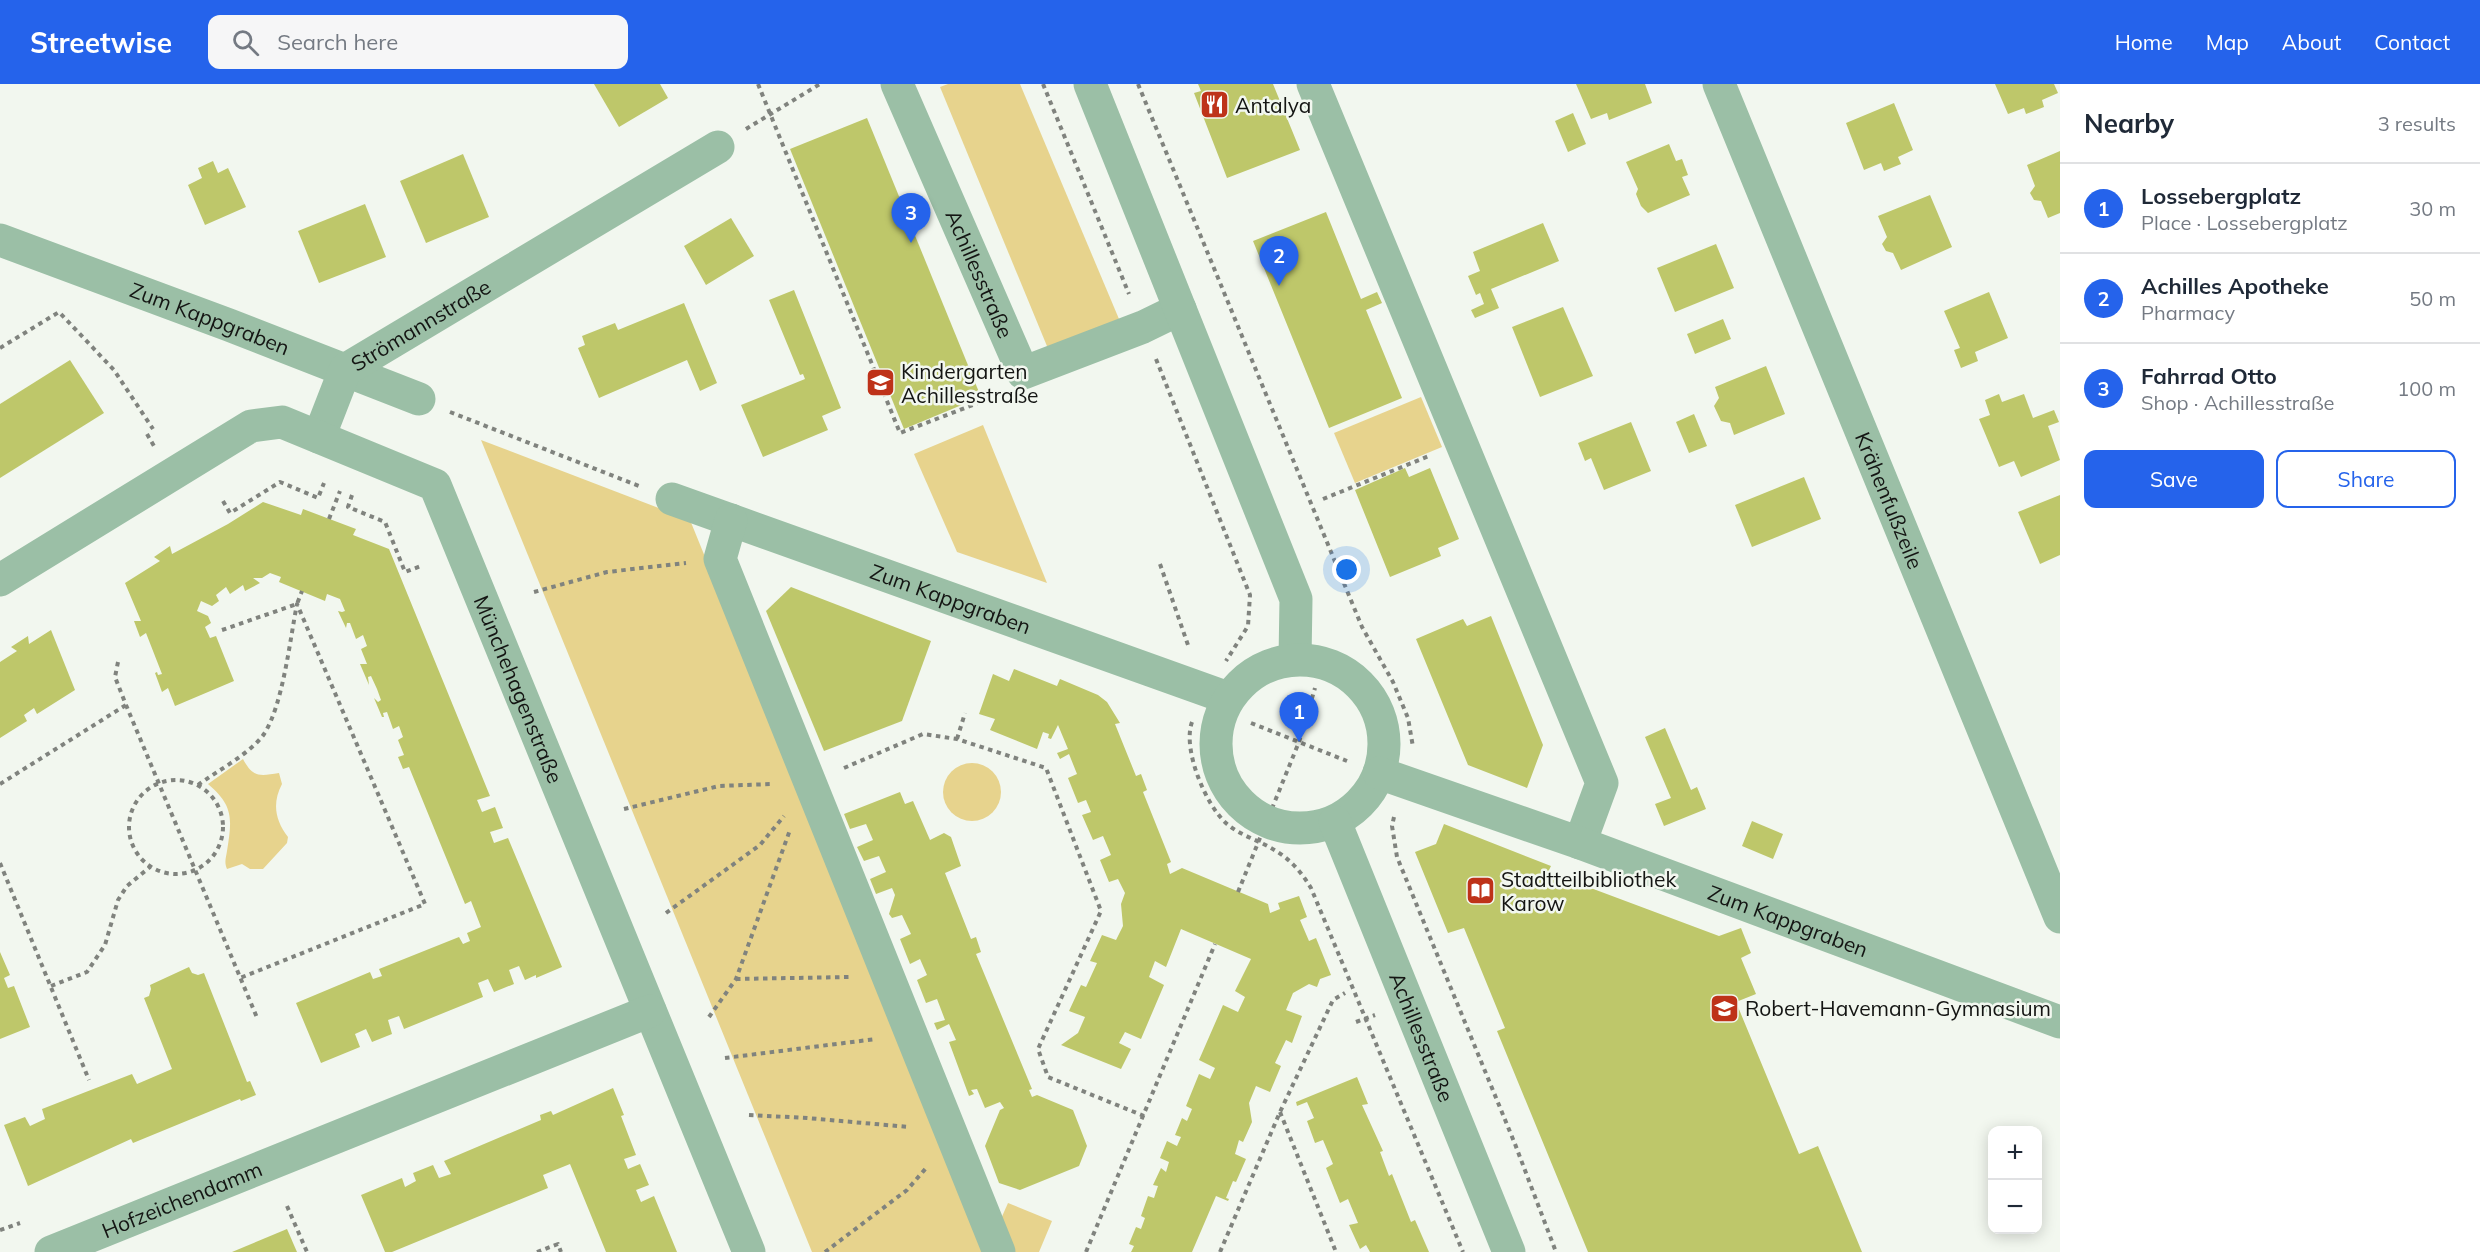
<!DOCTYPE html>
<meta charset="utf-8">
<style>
:root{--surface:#fff;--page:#f6f6f7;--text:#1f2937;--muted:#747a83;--line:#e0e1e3;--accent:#2563eb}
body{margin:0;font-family:Mulish,sans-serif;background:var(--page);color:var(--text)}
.controls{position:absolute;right:18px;bottom:18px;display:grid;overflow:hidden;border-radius:12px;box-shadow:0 3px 15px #0003}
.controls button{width:54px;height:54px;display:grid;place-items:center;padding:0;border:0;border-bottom:2px solid var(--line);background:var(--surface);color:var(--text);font:30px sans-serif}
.you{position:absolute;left:1347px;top:486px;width:21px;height:21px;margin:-15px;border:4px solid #fff;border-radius:50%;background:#1a73e8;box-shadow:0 0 0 9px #1a73e833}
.badge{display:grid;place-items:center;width:39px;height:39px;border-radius:50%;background:var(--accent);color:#fff;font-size:20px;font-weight:700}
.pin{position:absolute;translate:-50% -50px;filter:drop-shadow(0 2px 3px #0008)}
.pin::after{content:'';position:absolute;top:32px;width:21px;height:18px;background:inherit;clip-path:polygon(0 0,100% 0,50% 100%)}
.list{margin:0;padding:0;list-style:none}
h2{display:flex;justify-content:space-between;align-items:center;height:78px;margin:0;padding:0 24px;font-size:26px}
h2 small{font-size:20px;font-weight:400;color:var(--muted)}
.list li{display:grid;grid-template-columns:39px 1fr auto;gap:18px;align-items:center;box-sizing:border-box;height:90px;padding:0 24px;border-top:2px solid var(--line)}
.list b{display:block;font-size:22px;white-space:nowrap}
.list p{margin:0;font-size:20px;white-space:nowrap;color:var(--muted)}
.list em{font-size:20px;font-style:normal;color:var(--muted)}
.actions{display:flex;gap:12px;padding:18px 24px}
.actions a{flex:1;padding:14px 0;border:2px solid var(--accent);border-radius:12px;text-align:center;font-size:21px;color:var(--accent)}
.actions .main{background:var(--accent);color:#fff}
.icon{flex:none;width:33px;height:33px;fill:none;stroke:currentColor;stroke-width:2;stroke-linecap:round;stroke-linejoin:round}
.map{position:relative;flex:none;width:2060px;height:1168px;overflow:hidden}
header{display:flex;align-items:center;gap:36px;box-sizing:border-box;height:84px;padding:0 30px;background:var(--accent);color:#fff}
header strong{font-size:28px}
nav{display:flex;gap:33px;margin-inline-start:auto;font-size:21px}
.search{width:420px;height:54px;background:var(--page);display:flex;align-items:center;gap:15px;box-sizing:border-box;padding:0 21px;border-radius:12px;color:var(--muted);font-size:22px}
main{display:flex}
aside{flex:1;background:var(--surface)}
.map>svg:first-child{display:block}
.green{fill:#e7d38d}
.building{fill:#bec76a}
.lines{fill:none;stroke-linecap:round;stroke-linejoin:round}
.path{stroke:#80837e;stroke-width:4;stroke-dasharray:4.5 4.5;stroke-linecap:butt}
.minor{stroke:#9bbfa6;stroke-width:33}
.labels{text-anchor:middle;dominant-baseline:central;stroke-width:5;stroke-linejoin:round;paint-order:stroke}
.poi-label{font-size:21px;fill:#141513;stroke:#f2f7ef;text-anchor:start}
.street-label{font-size:21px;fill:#141513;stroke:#f2f7ef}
</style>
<header>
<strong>Streetwise</strong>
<div class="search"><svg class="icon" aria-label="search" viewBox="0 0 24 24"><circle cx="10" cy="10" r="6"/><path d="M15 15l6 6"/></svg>Search here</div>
<nav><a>Home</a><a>Map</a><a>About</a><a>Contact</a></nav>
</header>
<main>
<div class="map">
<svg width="2060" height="1168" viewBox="0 0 2060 1168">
<rect width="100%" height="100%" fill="#f2f7ef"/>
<g class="green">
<path d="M 948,0 L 1020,0 L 1119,235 L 1049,267 L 940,3 Z"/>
<path d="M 1421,313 L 1442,363 L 1355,399 L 1334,349 Z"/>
<path d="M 983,341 L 1047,499 L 957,468 L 914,370 Z"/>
<path d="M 481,356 L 690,436 L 988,1168 L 812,1168 Z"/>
<path d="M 243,675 C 253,694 260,692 279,689 L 282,700 C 272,719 275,736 288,753 L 287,759 L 263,785 L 250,785 L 242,780 L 227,785 C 224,778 226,774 227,767 C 232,735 234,722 208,700 Z"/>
<circle cx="972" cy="708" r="29"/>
<path d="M 1008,1119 L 1052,1137 L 1039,1168 L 1012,1168 L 1000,1137 Z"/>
</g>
<g class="building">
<path d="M 594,0 L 660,0 L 668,14 L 619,43 Z"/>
<path d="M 1198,0 L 1273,0 L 1300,66 L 1227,94 L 1194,9 L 1201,7 Z"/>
<path d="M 1576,0 L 1645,0 L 1652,19 L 1609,36 L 1607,29 L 1591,35 Z"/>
<path d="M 1995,0 L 2054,0 L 2058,9 L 2042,16 L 2044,23 L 2026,30 L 2024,24 L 2008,30 Z"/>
<path d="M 1894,19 L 1913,66 L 1898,73 L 1901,80 L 1884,87 L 1881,79 L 1864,86 L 1846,39 Z"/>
<path d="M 1573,29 L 1586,60 L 1568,68 L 1555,37 Z"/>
<path d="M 867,34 L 981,313 L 904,345 L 790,65 Z"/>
<path d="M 1669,60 L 1676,77 L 1682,75 L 1688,91 L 1682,93 L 1690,111 L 1648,129 L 1641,122 L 1636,110 L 1638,105 L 1626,78 Z"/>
<path d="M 2060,67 L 2060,129 L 2048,134 L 2041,117 L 2034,116 L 2030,109 L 2035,102 L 2027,81 Z"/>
<path d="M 463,70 L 489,133 L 426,159 L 400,97 Z"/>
<path d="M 213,77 L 218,89 L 228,84 L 246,123 L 205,141 L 188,101 L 202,94 L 198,84 Z"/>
<path d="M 1930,111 L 1952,163 L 1901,186 L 1893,169 L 1886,167 L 1882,160 L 1887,153 L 1878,132 Z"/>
<path d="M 365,120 L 386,173 L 319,199 L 298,147 Z"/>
<path d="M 1326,128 L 1361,215 L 1377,208 L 1382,219 L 1366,226 L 1402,314 L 1329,344 L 1253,157 Z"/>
<path d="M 731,134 L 754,172 L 706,201 L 684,162 Z"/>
<path d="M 1543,139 L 1559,177 L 1491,205 L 1499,224 L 1475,234 L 1471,226 L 1484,220 L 1480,209 L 1476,211 L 1468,192 L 1480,187 L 1473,168 Z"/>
<path d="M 1716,160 L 1734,204 L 1675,228 L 1657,184 Z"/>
<path d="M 794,206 L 841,324 L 822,332 L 828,346 L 763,373 L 741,321 L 805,295 L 803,290 L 800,291 L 769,216 Z"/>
<path d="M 1989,208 L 2008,254 L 1975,268 L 1978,277 L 1961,284 L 1954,266 L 1960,264 L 1944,227 Z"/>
<path d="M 684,219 L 717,299 L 700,307 L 687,276 L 599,314 L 578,264 L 585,261 L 582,252 L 615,239 L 618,246 Z"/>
<path d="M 1563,223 L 1593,292 L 1540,313 L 1512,243 Z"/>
<path d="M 1723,235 L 1731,255 L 1695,270 L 1687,250 Z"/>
<path d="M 70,276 L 104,329 L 0,394 L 0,320 Z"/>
<path d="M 1766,282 L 1785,330 L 1734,351 L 1730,339 L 1721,337 L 1714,322 L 1719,314 L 1715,303 Z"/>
<path d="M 1999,310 L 2002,318 L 2024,310 L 2033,334 L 2054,326 L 2059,338 L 2048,342 L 2060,376 L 2021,393 L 2014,377 L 1999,383 L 1979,335 L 1990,331 L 1985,316 Z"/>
<path d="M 1694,330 L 1707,362 L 1689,369 L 1676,338 Z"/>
<path d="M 1631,338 L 1651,387 L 1604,406 L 1591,374 L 1585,377 L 1578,359 Z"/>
<path d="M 1405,384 L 1409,393 L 1430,384 L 1459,455 L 1438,464 L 1441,472 L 1390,493 L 1355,406 Z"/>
<path d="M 1804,393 L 1821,435 L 1752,463 L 1735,421 Z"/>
<path d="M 2060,411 L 2060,471 L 2040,480 L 2018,428 Z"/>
<path d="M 263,418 L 301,431 L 303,425 L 356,445 L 353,451 L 389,465 L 490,712 L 477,716 L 482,728 L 495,723 L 503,744 L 490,748 L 494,759 L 508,754 L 562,883 L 536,894 L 536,891 L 525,896 L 519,882 L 509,886 L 514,900 L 494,908 L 488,895 L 478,899 L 483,913 L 404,945 L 399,932 L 388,936 L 392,950 L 372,958 L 366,945 L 355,950 L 360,963 L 321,979 L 296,919 L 370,888 L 373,895 L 382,892 L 379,885 L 459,853 L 463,860 L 470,857 L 467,849 L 481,843 L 471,817 L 465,820 L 409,683 L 403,685 L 398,673 L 404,671 L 398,656 L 403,653 L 399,642 L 393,645 L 387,628 L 383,629 L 384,633 L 382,633 L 374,614 L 378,618 L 381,616 L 377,605 L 371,592 L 368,593 L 369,601 L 360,580 L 367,580 L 361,565 L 367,562 L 363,551 L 356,555 L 350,539 L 347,539 L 346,544 L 338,527 L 342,528 L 345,527 L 340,515 L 327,510 L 325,517 L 279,498 L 281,493 L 270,489 L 262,494 L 253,494 L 260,499 L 245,507 L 243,501 L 230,510 L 226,503 L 216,511 L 219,517 L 212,522 L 201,517 L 197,527 L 208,532 L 211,539 L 205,543 L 210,554 L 216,552 L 234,597 L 175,622 L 168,604 L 162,608 L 155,589 L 157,588 L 158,591 L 162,590 L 146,549 L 140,553 L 134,537 L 141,537 L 125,499 L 160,477 L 154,473 L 170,462 L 172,470 L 228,440 Z"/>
<path d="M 791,503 L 931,557 L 902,637 L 824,667 L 766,527 Z"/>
<path d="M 1491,532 L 1543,661 L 1527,704 L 1468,681 L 1416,555 L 1463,535 L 1467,542 Z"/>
<path d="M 51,546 L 75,606 L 37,630 L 34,624 L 24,631 L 27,637 L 0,654 L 0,578 L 17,567 L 11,563 L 28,552 L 29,560 Z"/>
<path d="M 1014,585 L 1057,602 L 1060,595 L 1098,611 L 1107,618 L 1120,639 L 1115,640 L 1136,692 L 1141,690 L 1147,706 L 1143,708 L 1171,778 L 1167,780 L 1170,790 L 1182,784 L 1268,820 L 1270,829 L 1280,825 L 1278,819 L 1299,812 L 1307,833 L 1300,836 L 1309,857 L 1316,854 L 1331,891 L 1320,895 L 1317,903 L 1309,900 L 1293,909 L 1286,926 L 1302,932 L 1292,959 L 1286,956 L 1275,979 L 1281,982 L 1270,1008 L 1256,1002 L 1249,1019 L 1252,1038 L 1243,1058 L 1239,1056 L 1235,1070 L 1246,1075 L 1236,1098 L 1233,1097 L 1226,1114 L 1229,1115 L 1228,1117 L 1216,1112 L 1192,1168 L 1131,1168 L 1134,1162 L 1129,1160 L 1136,1143 L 1141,1145 L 1145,1134 L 1141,1132 L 1148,1112 L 1154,1114 L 1158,1102 L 1153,1101 L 1161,1084 L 1166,1088 L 1169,1078 L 1160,1074 L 1167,1057 L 1177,1062 L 1181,1053 L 1175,1051 L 1182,1034 L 1187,1037 L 1192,1025 L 1186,1022 L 1199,990 L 1210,995 L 1215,984 L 1199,976 L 1223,921 L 1238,928 L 1245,913 L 1235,907 L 1251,875 L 1181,845 L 1166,883 L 1155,877 L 1149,893 L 1164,901 L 1141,955 L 1125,948 L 1119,959 L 1131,965 L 1121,985 L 1061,961 L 1078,949 L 1085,933 L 1069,927 L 1081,901 L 1086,903 L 1097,879 L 1090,877 L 1102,851 L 1116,856 L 1123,842 L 1121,820 L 1125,809 L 1118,795 L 1109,798 L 1100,776 L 1111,771 L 1103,752 L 1093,756 L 1082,731 L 1091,728 L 1086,716 L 1078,719 L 1068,694 L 1077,690 L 1069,670 L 1060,675 L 1057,669 L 1068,665 L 1058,641 L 1051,655 L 1048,654 L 1049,650 L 1043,648 L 1037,665 L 990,646 L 995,635 L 979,630 L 993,590 L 1009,597 Z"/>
<path d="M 1665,644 L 1691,706 L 1697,703 L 1706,725 L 1664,742 L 1655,720 L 1671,714 L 1645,653 Z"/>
<path d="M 900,708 L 905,720 L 913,717 L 930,756 L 944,749 L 951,753 L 961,782 L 945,789 L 971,855 L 976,853 L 981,868 L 976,870 L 1032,1005 L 1029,1006 L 1032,1013 L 1037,1011 L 1073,1026 L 1087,1062 L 1079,1082 L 1020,1106 L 999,1099 L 985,1062 L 1000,1026 L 1004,1024 L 1000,1018 L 985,1024 L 977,1005 L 971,1006 L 974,1010 L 969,1012 L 949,958 L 956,956 L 949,940 L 937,946 L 934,939 L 945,936 L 937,915 L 926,919 L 917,896 L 927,891 L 920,875 L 910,880 L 900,855 L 911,850 L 902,831 L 892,834 L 889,830 L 895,811 L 892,804 L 876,810 L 870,795 L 886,788 L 879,772 L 864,777 L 857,763 L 873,756 L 866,740 L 850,745 L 844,730 Z"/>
<path d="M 1752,737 L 1783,750 L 1773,775 L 1742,762 Z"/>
<path d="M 1444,740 L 1551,782 L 1548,788 L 1719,852 L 1741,844 L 1751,869 L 1741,874 L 1756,910 L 1736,918 L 1799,1070 L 1818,1062 L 1862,1168 L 1588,1168 L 1497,947 L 1505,944 L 1464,844 L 1448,849 L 1415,768 L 1436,760 Z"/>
<path d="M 0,868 L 10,891 L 4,894 L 8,904 L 14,902 L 30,943 L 0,955 Z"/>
<path d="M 189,883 L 192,889 L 198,891 L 204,889 L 247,998 L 250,997 L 256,1011 L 241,1017 L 240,1015 L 133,1059 L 131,1055 L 28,1102 L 4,1041 L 25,1033 L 30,1042 L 45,1035 L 42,1025 L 132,990 L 137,1000 L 172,985 L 144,914 L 149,912 L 151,905 L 150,901 Z"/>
<path d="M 1357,993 L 1368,1020 L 1362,1021 L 1383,1067 L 1380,1068 L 1389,1092 L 1392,1090 L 1411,1138 L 1415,1136 L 1429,1168 L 1370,1168 L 1366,1161 L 1360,1165 L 1349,1141 L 1358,1139 L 1348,1115 L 1340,1119 L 1326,1084 L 1333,1080 L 1323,1056 L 1315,1059 L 1307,1037 L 1314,1034 L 1307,1018 L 1297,1022 L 1296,1018 Z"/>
<path d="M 613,1004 L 624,1031 L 621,1032 L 636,1071 L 624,1075 L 628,1085 L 640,1080 L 649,1101 L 636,1106 L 641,1118 L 654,1112 L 677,1168 L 606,1168 L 570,1080 L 543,1091 L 548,1104 L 392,1168 L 385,1168 L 361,1111 L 402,1094 L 405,1103 L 416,1097 L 413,1089 L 433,1081 L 439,1094 L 451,1090 L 444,1077 L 541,1036 L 540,1031 L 551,1027 L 553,1031 Z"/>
<path d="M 287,1145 L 297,1168 L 232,1168 Z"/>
</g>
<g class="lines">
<g class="path">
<path d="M 758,0 L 900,349 L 996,312"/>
<path d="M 1043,0 L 1129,210"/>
<path d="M 1138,0 L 1362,543 L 1393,598 L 1408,634 L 1413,663"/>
<path d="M 746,45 L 820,0"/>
<path d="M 0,264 L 59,228 L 114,286 L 153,345"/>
<path d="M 1156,275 L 1250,511 L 1248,542 L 1226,577"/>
<path d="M 450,328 L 639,402"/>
<path d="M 147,350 L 154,362"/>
<path d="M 352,411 L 348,423 L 385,438 L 405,488 L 421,482"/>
<path d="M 1323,415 L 1429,372"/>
<path d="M 223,417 L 230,429 L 280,398 L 318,414 L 324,399"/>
<path d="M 329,435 L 340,407"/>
<path d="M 1160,480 L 1188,561"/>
<path d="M 534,508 L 607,488 L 686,479"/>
<path d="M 222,546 L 297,520 L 302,507"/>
<path d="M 118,578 L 115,593 L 126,621 L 258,936"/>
<path d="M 1192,638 C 1182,665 1206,722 1227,740 C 1241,752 1261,757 1276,767 C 1291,776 1302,789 1311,804 L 1463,1168"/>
<path d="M 1251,639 L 1347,677"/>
<path d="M 957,655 L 965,629"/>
<path d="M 844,684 L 923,650 L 957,655 L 1046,684 L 1101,827 L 1038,965 L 1048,993 L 1144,1032"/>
<circle cx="176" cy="743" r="47"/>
<path d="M 0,700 L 126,621"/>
<path d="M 198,701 C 217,687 251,669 264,650 C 283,621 290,555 297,520 L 425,820 L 240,894"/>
<path d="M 624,725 L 719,702 L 773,700"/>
<path d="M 1394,733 L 1392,742 L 1397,773 L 1515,1060 L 1556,1168"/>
<path d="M 0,779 L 89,996"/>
<path d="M 1238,808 L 1299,658 L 1315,604"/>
<path d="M 666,829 L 760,761 L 784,732"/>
<path d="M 736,895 L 849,893"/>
<path d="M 51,902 L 87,888 L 105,861 L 118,816 L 127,802 L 150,783"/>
<path d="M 709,933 L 736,895 L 790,746"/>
<path d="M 1356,938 L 1375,931"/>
<path d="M 725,974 L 876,955"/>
<path d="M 1280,1028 L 1336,1168"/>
<path d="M 749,1031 L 807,1034 L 909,1043"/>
<path d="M 287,1122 L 307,1168"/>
<path d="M 0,1146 L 20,1139"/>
<path d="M 537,1168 L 558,1160 L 561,1168"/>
<path d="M 825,1168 L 907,1106 L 927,1083"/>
<path d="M 1086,1168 L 1215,860"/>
<path d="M 1220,1168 L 1280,1028 L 1333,916 L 1345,909"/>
</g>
<g class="minor">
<path id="s1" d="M 897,0 L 1023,289 L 1143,243 L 1180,225"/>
<path d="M 1090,0 L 1296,515 L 1295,575"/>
<path d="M 1313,0 L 1602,699 L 1580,759"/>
<path id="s2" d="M 1719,0 L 2060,833"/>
<path id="s3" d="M 0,156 L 229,241 L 419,315"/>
<path id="s4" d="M 319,353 L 345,286 L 718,63"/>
<path id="s5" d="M 672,415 L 1228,614"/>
<path d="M 731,436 L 720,475 L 999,1168"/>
<path id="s6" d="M 0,496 L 251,342 L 282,338 L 435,401 L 749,1168"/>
<circle cx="1300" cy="660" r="84"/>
<path id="s7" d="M 1379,689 L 1580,759 L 2060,938"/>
<path id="s8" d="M 1335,738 L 1509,1168"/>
<path id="s9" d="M 51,1168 L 650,927"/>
</g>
</g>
<defs>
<symbol id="restaurant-square" viewBox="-11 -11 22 22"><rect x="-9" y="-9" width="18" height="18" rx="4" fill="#be3219" stroke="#f2f7ef"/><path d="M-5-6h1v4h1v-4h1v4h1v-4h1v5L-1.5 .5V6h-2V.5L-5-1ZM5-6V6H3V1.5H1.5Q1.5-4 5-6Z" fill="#fff"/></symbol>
<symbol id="school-square" viewBox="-11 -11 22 22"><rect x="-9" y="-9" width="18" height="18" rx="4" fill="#be3219" stroke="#f2f7ef"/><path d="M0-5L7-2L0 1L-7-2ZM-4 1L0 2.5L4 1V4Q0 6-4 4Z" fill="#fff"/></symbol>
<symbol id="library-square" viewBox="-11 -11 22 22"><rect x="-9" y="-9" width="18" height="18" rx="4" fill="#be3219" stroke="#f2f7ef"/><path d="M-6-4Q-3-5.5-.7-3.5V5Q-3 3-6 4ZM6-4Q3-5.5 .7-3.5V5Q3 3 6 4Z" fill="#fff"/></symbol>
</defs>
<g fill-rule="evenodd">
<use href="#restaurant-square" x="1198" y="4" width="33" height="33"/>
<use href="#school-square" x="864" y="282" width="33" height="33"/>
<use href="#library-square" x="1464" y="790" width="33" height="33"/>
<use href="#school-square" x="1708" y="908" width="33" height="33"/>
</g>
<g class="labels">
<g class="poi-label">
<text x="1235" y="21">Antalya</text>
<text x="901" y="287">Kindergarten<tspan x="901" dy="24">Achillesstraße</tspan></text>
<text x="1501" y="795">Stadtteilbibliothek<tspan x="1501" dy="24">Karow</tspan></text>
<text x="1745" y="924">Robert-Havemann-Gymnasium</text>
</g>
<g class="street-label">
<text stroke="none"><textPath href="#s1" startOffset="207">Achillesstraße</textPath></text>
<text stroke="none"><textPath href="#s3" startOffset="224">Zum Kappgraben</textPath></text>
<text stroke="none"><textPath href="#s4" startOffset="160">Strömannstraße</textPath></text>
<text stroke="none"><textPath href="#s2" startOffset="450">Krähenfußzeile</textPath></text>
<text stroke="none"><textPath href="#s5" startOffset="296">Zum Kappgraben</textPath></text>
<text stroke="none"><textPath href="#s6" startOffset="712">Münchehagenstraße</textPath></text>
<text stroke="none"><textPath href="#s7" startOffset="435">Zum Kappgraben</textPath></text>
<text stroke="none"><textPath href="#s8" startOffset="232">Achillesstraße</textPath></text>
<text stroke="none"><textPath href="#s9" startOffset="141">Hofzeichendamm</textPath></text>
</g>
</g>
</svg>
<div class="controls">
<button>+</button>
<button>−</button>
</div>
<div class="you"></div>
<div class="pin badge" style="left:1299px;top:658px">1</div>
<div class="pin badge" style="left:1279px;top:202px">2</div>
<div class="pin badge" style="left:911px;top:159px">3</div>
</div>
<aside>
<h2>Nearby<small>3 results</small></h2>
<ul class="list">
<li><span class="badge">1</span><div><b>Lossebergplatz</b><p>Place · Lossebergplatz</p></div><em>30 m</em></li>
<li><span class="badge">2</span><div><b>Achilles Apotheke</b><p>Pharmacy</p></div><em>50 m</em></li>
<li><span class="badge">3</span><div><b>Fahrrad Otto</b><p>Shop · Achillesstraße</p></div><em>100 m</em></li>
</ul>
<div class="actions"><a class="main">Save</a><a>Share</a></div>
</aside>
</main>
